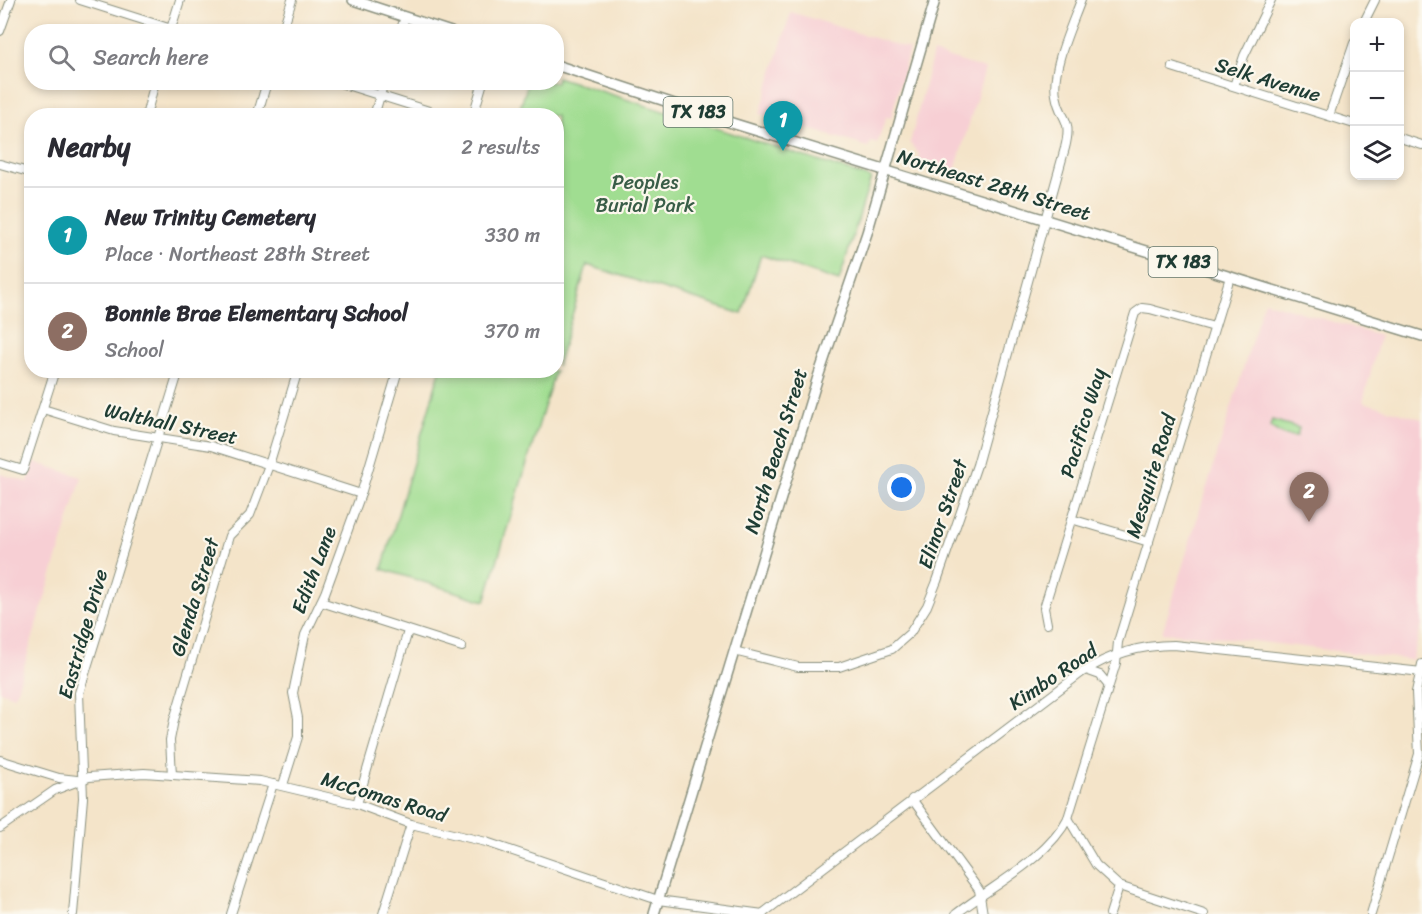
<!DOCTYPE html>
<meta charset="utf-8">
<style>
:root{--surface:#fff;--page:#f2f2f3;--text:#2b2b33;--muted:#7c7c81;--line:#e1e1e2;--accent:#b5179e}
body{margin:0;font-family:Sriracha,sans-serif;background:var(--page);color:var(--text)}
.controls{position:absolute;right:18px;top:18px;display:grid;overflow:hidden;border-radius:12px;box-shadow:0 3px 9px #0003}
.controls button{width:54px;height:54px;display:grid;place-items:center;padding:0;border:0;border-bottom:2px solid var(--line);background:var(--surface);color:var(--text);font:30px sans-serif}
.you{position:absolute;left:902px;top:488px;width:21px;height:21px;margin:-15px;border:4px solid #fff;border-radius:50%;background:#1a73e8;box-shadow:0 0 0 9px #1a73e833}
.badge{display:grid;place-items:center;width:39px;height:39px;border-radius:50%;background:var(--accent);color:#fff;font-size:20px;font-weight:700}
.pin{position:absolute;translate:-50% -50px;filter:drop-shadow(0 2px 3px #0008)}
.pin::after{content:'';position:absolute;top:32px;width:21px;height:18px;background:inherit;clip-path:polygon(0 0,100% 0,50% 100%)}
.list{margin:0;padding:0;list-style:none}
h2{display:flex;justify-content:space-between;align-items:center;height:78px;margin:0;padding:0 24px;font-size:26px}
h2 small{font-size:20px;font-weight:400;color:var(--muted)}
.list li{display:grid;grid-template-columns:39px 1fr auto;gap:18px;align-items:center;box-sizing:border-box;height:96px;padding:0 24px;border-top:2px solid var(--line)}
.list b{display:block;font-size:22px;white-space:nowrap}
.list p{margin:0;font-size:20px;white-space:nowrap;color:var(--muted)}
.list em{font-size:20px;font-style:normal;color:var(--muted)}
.icon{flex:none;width:33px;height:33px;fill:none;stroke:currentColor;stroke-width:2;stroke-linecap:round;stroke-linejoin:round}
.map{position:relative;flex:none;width:1422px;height:914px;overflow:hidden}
.search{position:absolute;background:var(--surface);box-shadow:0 3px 9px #0003;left:24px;top:24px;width:540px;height:66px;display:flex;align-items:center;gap:15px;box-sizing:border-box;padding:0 21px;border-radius:24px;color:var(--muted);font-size:22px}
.panel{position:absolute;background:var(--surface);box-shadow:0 3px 9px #0003;left:24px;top:108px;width:540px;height:270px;border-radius:24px}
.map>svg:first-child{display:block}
.built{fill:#f7cfd4}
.green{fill:#a0dd91;stroke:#608d62;stroke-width:1.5}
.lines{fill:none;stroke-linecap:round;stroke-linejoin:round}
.minor-casing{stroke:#8a907e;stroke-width:10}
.major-casing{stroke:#8a907e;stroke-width:12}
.minor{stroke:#fff;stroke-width:8}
.major{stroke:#fff;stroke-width:9}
.labels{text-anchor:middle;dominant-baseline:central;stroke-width:4.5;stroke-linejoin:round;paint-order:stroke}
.shield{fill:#fbf7ec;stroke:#61756b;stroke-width:1.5}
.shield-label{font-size:18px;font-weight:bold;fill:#1f3d34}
.street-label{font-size:20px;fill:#1f3d34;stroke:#fbf7ec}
.park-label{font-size:20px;fill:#395d47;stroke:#fbf7ec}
</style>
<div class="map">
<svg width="1422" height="914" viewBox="0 0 1422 914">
<rect width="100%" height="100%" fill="#fbf7ec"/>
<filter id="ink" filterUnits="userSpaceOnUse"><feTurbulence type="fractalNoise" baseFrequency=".0167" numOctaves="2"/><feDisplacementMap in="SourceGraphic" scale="12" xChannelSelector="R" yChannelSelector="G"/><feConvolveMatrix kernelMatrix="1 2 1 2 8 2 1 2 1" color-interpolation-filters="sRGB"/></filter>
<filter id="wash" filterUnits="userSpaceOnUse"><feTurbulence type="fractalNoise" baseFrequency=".008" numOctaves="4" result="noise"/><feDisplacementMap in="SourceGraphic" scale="24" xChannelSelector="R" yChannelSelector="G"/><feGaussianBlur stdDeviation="1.35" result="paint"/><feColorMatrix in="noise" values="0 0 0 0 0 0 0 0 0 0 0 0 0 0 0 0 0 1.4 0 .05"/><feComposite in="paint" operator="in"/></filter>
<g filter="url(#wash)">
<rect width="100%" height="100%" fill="#f4e4c9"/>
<g class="built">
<path d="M 791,12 L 909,49 L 891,118 L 886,117 L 877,144 L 871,142 L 868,147 L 760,114 Z"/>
<path d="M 933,53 L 985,69 L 955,171 L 918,160 L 919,154 L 910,143 Z"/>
<path d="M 1264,301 L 1380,336 L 1363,402 L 1422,419 L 1422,625 L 1412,660 L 1204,635 L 1162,633 Z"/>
<path d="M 34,462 L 82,477 L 15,696 L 0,691 L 0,474 L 28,482 Z"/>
</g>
<g class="green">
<path d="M 557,77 L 871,178 L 839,281 L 761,255 L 742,314 L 587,265 L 557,366 L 556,116 L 518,115 L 528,83 L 556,82 Z"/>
<path d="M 440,371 L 555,371 L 485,601 L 382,569 Z"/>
<path d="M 1272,420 L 1299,428 L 1297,436 L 1283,435 L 1270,427 Z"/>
</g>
</g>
<g filter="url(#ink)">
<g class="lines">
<defs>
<g id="minor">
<path d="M 80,0 L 181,32"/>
<path d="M 1364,22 L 1375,0"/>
<path d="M 0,31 L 11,0"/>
<path d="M 170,32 L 180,0"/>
<path d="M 282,32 L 292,0"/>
<path d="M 400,32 L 405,17"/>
<path d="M 1172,67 L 1354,124"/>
<path d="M 337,82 L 445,116"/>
<path d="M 1234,86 L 1244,56 L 1271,0"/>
<path d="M 146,116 L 155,82"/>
<path d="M 257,116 L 267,82"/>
<path d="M 374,116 L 384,82"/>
<path d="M 473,116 L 483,82"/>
<path d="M 1329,116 L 1354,43"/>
<path d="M 1400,138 L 1422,145"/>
<path d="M 0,164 L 32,173"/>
<path d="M 43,409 L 114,431 L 211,446 L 361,494"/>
<path d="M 0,463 L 23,470 L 55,370"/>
<path d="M 1071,519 L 1149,542"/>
<path d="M 321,602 L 462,647"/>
<path d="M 1047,624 L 1044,608 L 1135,313 L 1142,308 L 1150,309 L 1214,327"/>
<path d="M 734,651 L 798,667 L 839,667 L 892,649 L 910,633 L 927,606 L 937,581 L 977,465 L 1065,148 C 1073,116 1060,121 1056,95 C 1051,69 1072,25 1081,0"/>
<path d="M 1086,670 L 1100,675 L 1109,686"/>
<path d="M 0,760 L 59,778 L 77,780"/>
<path d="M 172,775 L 170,740 L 174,720 L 229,536 L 250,515 L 269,465 L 298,370"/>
<path d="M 283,785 L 298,737 L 298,718 L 293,693 L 305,635 L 325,593 L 361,494 L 398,370"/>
<path d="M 912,799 L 979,890 L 983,914"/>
<path d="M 357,804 L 408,631"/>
<path d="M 1068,818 L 1096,865 L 1119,886 L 1204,914"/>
<path d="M 0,828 L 55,790 L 89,777 L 144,773 L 260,781 L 357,804 L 411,824 L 486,842 L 658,900 L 763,914"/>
<path d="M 73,914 L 83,798 L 79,693 L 179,370"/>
<path d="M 231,914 L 273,784"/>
<path d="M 383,914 L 411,824"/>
<path d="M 762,914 L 1081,673 C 1110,654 1140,645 1174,645 L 1422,672"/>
<path d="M 956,914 C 992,886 1048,858 1068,818 L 1116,663 L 1118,642 L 1230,277"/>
<path d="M 1110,914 L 1119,886"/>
<path d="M 1371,914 L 1419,754 L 1416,692 L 1422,664"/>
</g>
<g id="major">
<path d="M 353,0 L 451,32"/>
<path d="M 556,65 L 735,124 L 1422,336"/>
<path d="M 654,914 L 817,380 L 867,233 L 935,0"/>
</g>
</defs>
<use href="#minor" class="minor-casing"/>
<use href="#major" class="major-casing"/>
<use href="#minor" class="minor"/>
<use href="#major" class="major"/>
</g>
</g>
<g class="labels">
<g class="shield">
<rect x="663.5" y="97" width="69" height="30" rx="4.5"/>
<rect x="1148.5" y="247" width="69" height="30" rx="4.5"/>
</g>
<g class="shield-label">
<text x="698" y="112">TX 183</text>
<text x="1183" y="262">TX 183</text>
</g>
<g class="street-label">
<text transform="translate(1268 80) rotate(17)">Selk Avenue</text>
<text transform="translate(994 185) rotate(17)">Northeast 28th Street</text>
<text transform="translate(1083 423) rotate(-73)">Pacifico Way</text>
<text transform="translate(171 424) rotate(12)">Walthall Street</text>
<text transform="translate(776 451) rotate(-73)">North Beach Street</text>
<text transform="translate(1151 476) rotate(-73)">Mesquite Road</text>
<text transform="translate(943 514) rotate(-71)">Elinor Street</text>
<text transform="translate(314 570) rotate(-69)">Edith Lane</text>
<text transform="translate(195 597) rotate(-73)">Glenda Street</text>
<text transform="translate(83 634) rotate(-74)">Eastridge Drive</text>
<text transform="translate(1053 677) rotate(-34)">Kimbo Road</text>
<text transform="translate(384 797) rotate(17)">McComas Road</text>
</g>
<g class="park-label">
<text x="645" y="182">Peoples<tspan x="645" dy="23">Burial Park</tspan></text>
</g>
</g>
</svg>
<div class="controls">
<button>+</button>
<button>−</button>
<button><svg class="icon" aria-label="layers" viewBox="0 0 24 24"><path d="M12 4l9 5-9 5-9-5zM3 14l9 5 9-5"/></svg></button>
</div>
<div class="you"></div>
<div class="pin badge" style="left:783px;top:151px;background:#0f9aa8">1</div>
<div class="pin badge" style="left:1309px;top:522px;background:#8d6e63">2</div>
<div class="search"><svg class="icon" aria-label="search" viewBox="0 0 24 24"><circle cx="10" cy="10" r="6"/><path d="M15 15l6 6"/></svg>Search here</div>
<section class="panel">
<h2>Nearby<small>2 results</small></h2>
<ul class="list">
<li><span class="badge" style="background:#0f9aa8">1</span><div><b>New Trinity Cemetery</b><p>Place · Northeast 28th Street</p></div><em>330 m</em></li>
<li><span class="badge" style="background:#8d6e63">2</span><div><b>Bonnie Brae Elementary School</b><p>School</p></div><em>370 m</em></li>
</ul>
</section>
</div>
